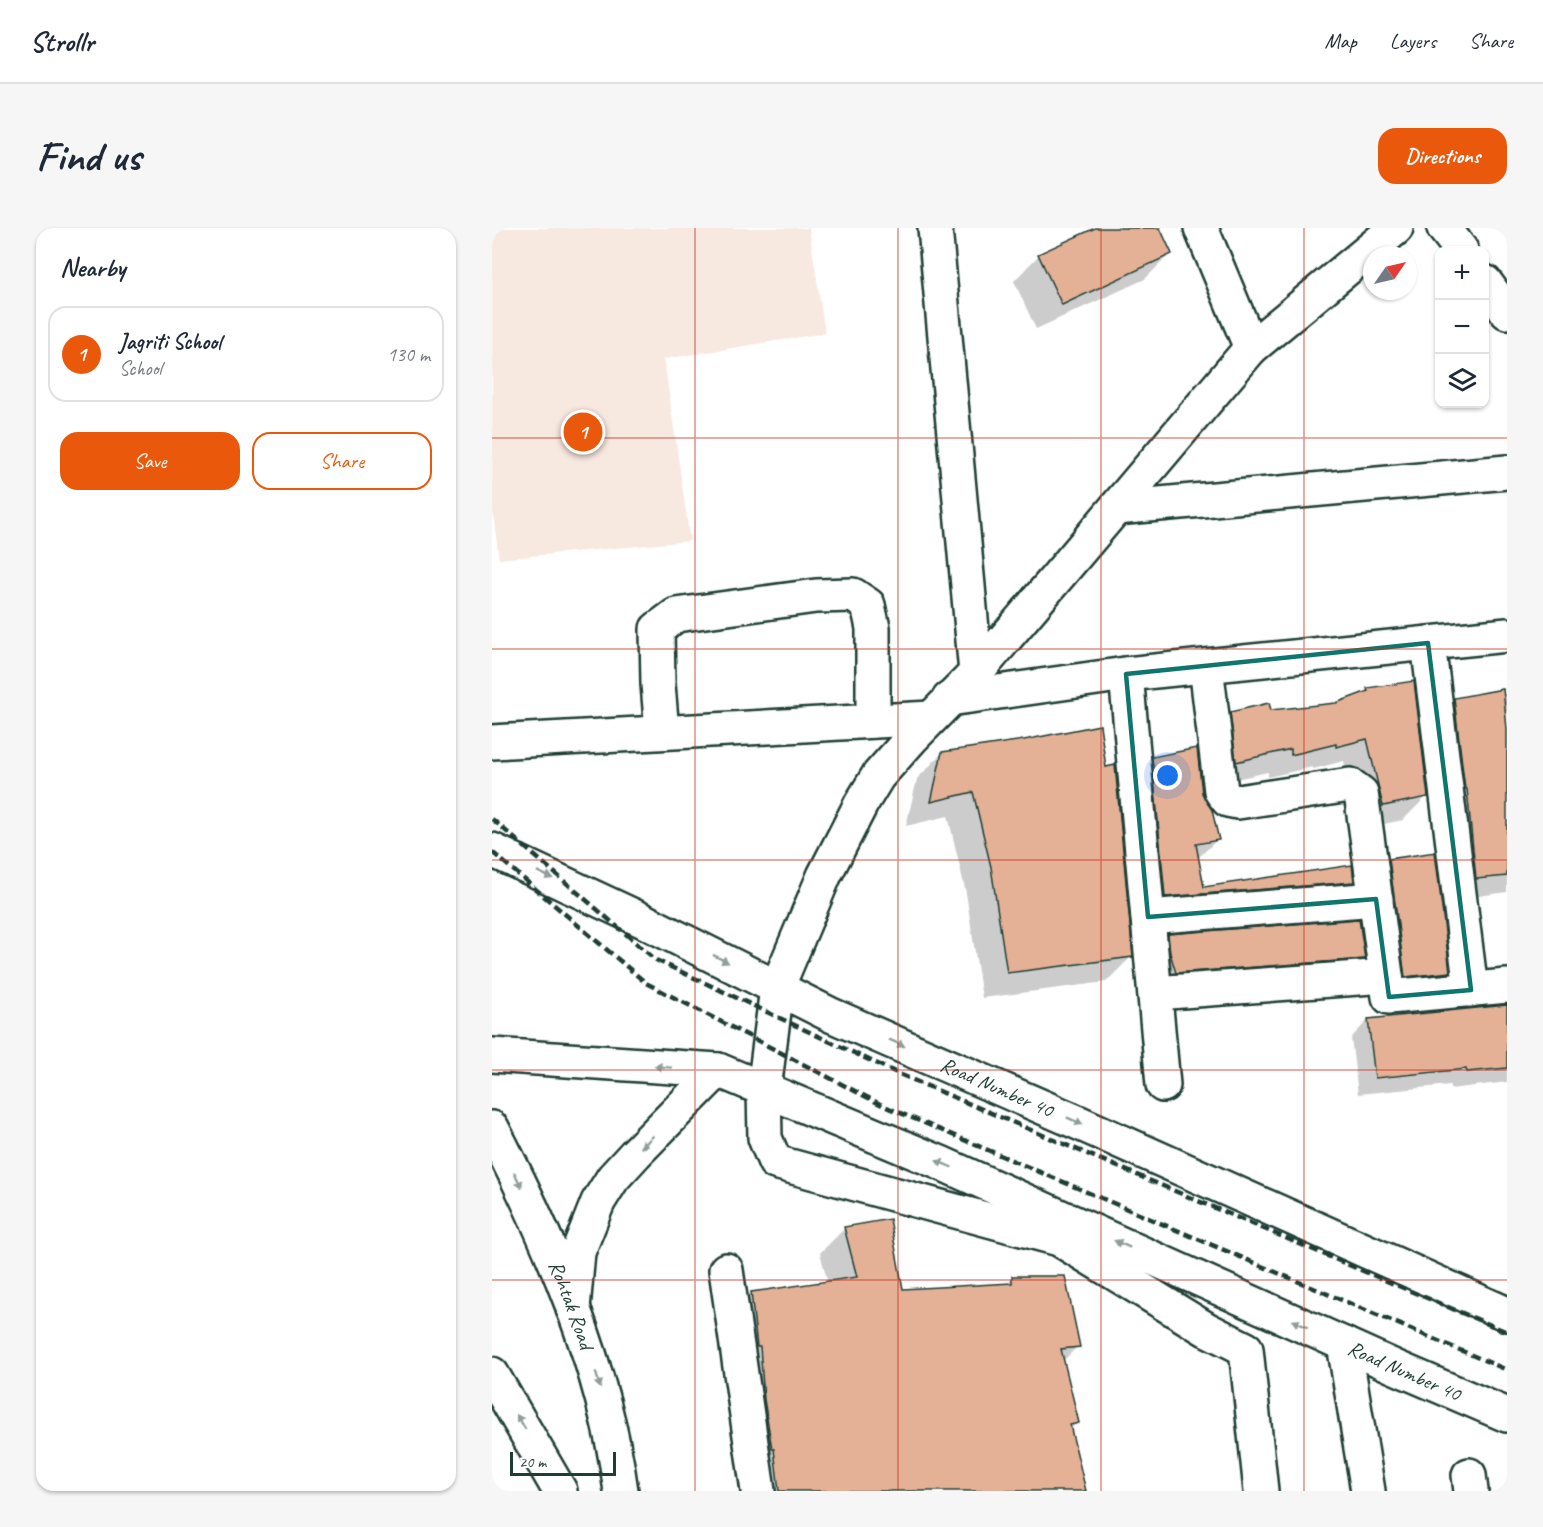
<!DOCTYPE html>
<meta charset="utf-8">
<style>
:root{--surface:#fff;--page:#f6f6f7;--text:#1f2937;--muted:#747a83;--line:#e0e1e3;--accent:#ea580c}
body{margin:0;font-family:Caveat,sans-serif;background:var(--page);color:var(--text)}
.controls{position:absolute;right:18px;top:18px;display:grid;overflow:hidden;border-radius:12px;box-shadow:0 2px 4px #0004}
.controls button{width:54px;height:54px;display:grid;place-items:center;padding:0;border:0;border-bottom:2px solid var(--line);background:var(--surface);color:var(--text);font:30px sans-serif}
.compass{position:absolute;left:871px;top:18px;width:54px;height:54px;border-radius:50%;background:var(--surface);box-shadow:0 2px 4px #0004;rotate:56deg}
.scale{position:absolute;left:18px;bottom:15px;width:106px;box-sizing:border-box;padding-left:6px;border:3px solid #1f3d34;border-top:0;font-size:16px;line-height:21px;white-space:nowrap;color:#1f3d34;-webkit-text-stroke:4px #fff;paint-order:stroke}
.you{position:absolute;left:676px;top:548px;width:21px;height:21px;margin:-15px;border:4px solid #fff;border-radius:50%;background:#1a73e8;box-shadow:0 0 0 9px #1a73e833}
.badge{display:grid;place-items:center;width:39px;height:39px;border-radius:50%;background:var(--accent);color:#fff;font-size:20px;font-weight:700}
.pin{position:absolute;translate:-50% -50%;border:3px solid #fff;box-shadow:0 2px 6px #0006}
.list{margin:0;padding:0;list-style:none}
h2{display:flex;justify-content:space-between;align-items:center;height:78px;margin:0;padding:0 24px;font-size:26px}
h2 small{font-size:20px;font-weight:400;color:var(--muted)}
.list li{display:grid;grid-template-columns:39px 1fr auto;gap:18px;align-items:center;box-sizing:border-box;height:96px;margin:0 12px 12px;padding:0 12px;border:2px solid var(--line);border-radius:18px}
.list b{display:block;font-size:22px;white-space:nowrap}
.list p{margin:0;font-size:20px;white-space:nowrap;color:var(--muted)}
.list em{font-size:20px;font-style:normal;color:var(--muted)}
.actions{display:flex;gap:12px;padding:18px 24px}
.actions a{flex:1;padding:14px 0;border:2px solid var(--accent);border-radius:18px;text-align:center;font-size:21px;color:var(--accent)}
.actions .main{background:var(--accent);color:#fff}
.icon{flex:none;width:33px;height:33px;fill:none;stroke:currentColor;stroke-width:2;stroke-linecap:round;stroke-linejoin:round}
.map{position:relative;flex:none;width:1015px;height:1263px;overflow:hidden;border-radius:18px}
header{display:flex;align-items:center;gap:36px;box-sizing:border-box;height:84px;padding:0 30px;background:var(--surface);border-bottom:2px solid var(--line)}
header strong{font-size:28px}
nav{display:flex;gap:33px;margin-inline-start:auto;font-size:21px}
.intro{display:flex;align-items:center;justify-content:space-between;box-sizing:border-box;height:144px;padding:0 36px}
h1{margin:0;font-size:42px}
.button{padding:15px 27px;border-radius:18px;background:var(--accent);color:#fff;font-size:21px;font-weight:700}
main{display:flex;gap:36px;padding:0 36px}
aside{flex:1;background:var(--surface);border-radius:18px;box-shadow:0 2px 4px #0004}
.map>svg:first-child{display:block}
.built{fill:#f7e8e0}
.shadow{fill:#0003}
.building{fill:#e4b197;stroke:#1f3d34;stroke-width:1.5}
.lines{fill:none;stroke-linecap:round;stroke-linejoin:round}
.minor-casing{stroke:#1f3d34;stroke-width:38}
.tertiary-casing{stroke:#1f3d34;stroke-width:38}
.secondary-casing{stroke:#1f3d34;stroke-width:38}
.minor{stroke:#fff;stroke-width:33}
.tertiary{stroke:#fff;stroke-width:33}
.secondary{stroke:#fff;stroke-width:33}
.rail{stroke:#1f3d34;stroke-width:4.5;stroke-dasharray:9 4.5;stroke-linecap:butt}
.oneway{fill:#8f9e9a}
.marked{fill:none;stroke:#0f766e;stroke-width:4.5;stroke-linejoin:round}
.grid{fill:none;stroke:#c8321e;stroke-width:1.5;stroke-opacity:0.55}
.labels{text-anchor:middle;dominant-baseline:central;stroke-width:5;stroke-linejoin:round;paint-order:stroke}
.street-label{font-size:21px;fill:#1f3d34;stroke:#fff}
</style>
<header>
<strong>Strollr</strong>
<nav><a>Map</a><a>Layers</a><a>Share</a></nav>
</header>
<div class="intro"><h1>Find us</h1><a class="button">Directions</a></div>
<main>
<aside>
<h2>Nearby<small></small></h2>
<ul class="list">
<li><span class="badge">1</span><div><b>Jagriti School</b><p>School</p></div><em>130 m</em></li>
</ul>
<div class="actions"><a class="main">Save</a><a>Share</a></div>
</aside>
<div class="map">
<svg width="1015" height="1263" viewBox="0 0 1015 1263">
<rect width="100%" height="100%" fill="#fff"/>
<filter id="ink" filterUnits="userSpaceOnUse"><feTurbulence type="fractalNoise" baseFrequency=".0167" numOctaves="2"/><feDisplacementMap in="SourceGraphic" scale="12" xChannelSelector="R" yChannelSelector="G"/><feConvolveMatrix kernelMatrix="1 2 1 2 8 2 1 2 1" color-interpolation-filters="sRGB"/></filter>
<g filter="url(#ink)">
<path class="built" d="M 0,0 L 317,0 L 333,105 L 172,131 L 198,313 L 7,331 L 0,277 Z"/>
<g class="shadow">
<path d="M 607,0 L 667,0 L 678,26 L 653,51 L 544,101 L 522,53 L 547,27 Z"/>
<path d="M 875,461 L 935,568 L 911,592 L 868,601 L 852,533 L 821,541 L 821,539 L 776,549 L 776,544 L 721,556 L 716,509 L 739,485 L 778,483 L 844,476 L 870,467 Z"/>
<path d="M 1010,466 L 1015,466 L 1015,664 L 965,671 L 943,491 L 962,472 Z"/>
<path d="M 450,525 L 639,729 L 614,754 L 490,770 L 474,665 L 456,588 L 414,598 L 425,551 Z"/>
<path d="M 661,531 L 709,566 L 726,611 L 705,631 L 711,661 L 861,653 L 837,677 L 650,692 L 637,554 Z"/>
<path d="M 898,633 L 956,744 L 936,764 L 893,768 L 878,653 Z"/>
<path d="M 677,708 L 871,730 L 846,756 L 659,769 L 652,733 Z"/>
<path d="M 1015,778 L 1015,854 L 958,861 L 958,857 L 866,866 L 859,810 L 876,792 Z"/>
<path d="M 397,992 L 410,1063 L 514,1057 L 520,1050 L 586,1118 L 570,1134 L 585,1195 L 578,1202 L 592,1263 L 261,1263 L 235,1089 L 259,1065 L 336,1055 L 328,1025 L 352,1001 Z"/>
</g>
<g class="building">
<path d="M 603,0 L 668,0 L 680,26 L 570,77 L 546,26 Z"/>
<path d="M 922,453 L 936,569 L 891,578 L 875,511 L 844,519 L 844,516 L 799,527 L 799,521 L 744,534 L 738,484 L 777,475 L 779,482 L 844,475 L 876,463 L 875,460 Z"/>
<path d="M 1011,461 L 1015,501 L 1015,648 L 984,651 L 975,561 L 973,561 L 962,470 Z"/>
<path d="M 608,497 L 614,539 L 623,537 L 641,729 L 515,745 L 499,639 L 481,564 L 439,574 L 450,524 L 532,512 Z"/>
<path d="M 705,520 L 710,565 L 720,582 L 727,612 L 704,616 L 712,659 L 860,637 L 862,654 L 673,669 L 660,529 Z"/>
<path d="M 943,624 L 958,744 L 913,749 L 897,631 Z"/>
<path d="M 867,691 L 873,731 L 684,745 L 678,725 L 676,706 Z"/>
<path d="M 1015,777 L 1015,840 L 975,844 L 974,841 L 883,850 L 876,791 Z"/>
<path d="M 398,991 L 411,1061 L 520,1055 L 520,1048 L 573,1048 L 588,1119 L 569,1121 L 587,1195 L 578,1197 L 594,1263 L 287,1263 L 282,1221 L 280,1221 L 272,1171 L 268,1119 L 265,1119 L 259,1064 L 365,1049 L 352,999 Z"/>
</g>
<g class="lines">
<defs>
<g id="minor">
<path d="M 443,0 L 484,445"/>
<path d="M 709,0 L 759,120 L 484,445 L 419,511 L 386,548 L 369,576 L 332,648 L 285,760 L 272,861 L 273,910 L 283,934 L 567,1011 L 714,1101 L 754,1121 L 769,1263"/>
<path d="M 952,0 L 969,22"/>
<path d="M 993,54 L 1015,84"/>
<path d="M 759,120 L 904,0"/>
<path d="M 624,280 L 1015,244"/>
<path d="M 936,415 L 979,762"/>
<path d="M 714,438 L 729,563 L 736,572 L 746,574 L 858,557 L 869,565 L 897,769 L 1015,758"/>
<path d="M 634,446 L 671,857"/>
<path d="M 457,471 L 634,446 L 1015,407"/>
<path d="M 170,504 L 166,456 L 165,401 L 184,387 L 324,368 L 361,367 L 376,377 L 381,400 L 381,493"/>
<path d="M 0,514 L 439,490"/>
<path d="M 656,689 L 884,671"/>
<path d="M 663,765 L 894,748"/>
<path d="M 234,1042 L 266,1263"/>
<path d="M 852,1116 L 876,1263"/>
<path d="M 977,1247 L 979,1263"/>
</g>
<g id="tertiary">
<path id="s1" d="M 0,900 C 58,1012 112,1137 129,1263"/>
<path d="M 0,1146 L 68,1263"/>
</g>
<g id="secondary">
<path id="s2" d="M 0,622 L 150,692 L 339,787 L 585,894 L 1015,1086"/>
<path id="s3" d="M 0,827 L 226,842 L 451,936 L 903,1139 L 1015,1187"/>
<path d="M 81,1081 L 86,1024 L 106,974 L 121,950 L 144,925 L 226,842"/>
</g>
</defs>
<use href="#minor" class="minor-casing"/>
<use href="#tertiary" class="tertiary-casing"/>
<use href="#secondary" class="secondary-casing"/>
<use href="#minor" class="minor"/>
<use href="#tertiary" class="tertiary"/>
<use href="#secondary" class="secondary"/>
<g class="rail">
<path d="M 0,591 L 164,732 L 407,846 L 1015,1104"/>
<path d="M 0,624 L 154,755 L 392,878 L 1015,1142"/>
</g>
</g>
<defs><path id="oneway-solid" d="M-6-.8H1V-3.2L6.5 0L1 3.2V.8H-6Z" transform="scale(1.5)"/></defs>
<g class="oneway">
<use href="#oneway-solid" transform="translate(53 647) rotate(25)"/>
<use href="#oneway-solid" transform="translate(229 731) rotate(27)"/>
<use href="#oneway-solid" transform="translate(405 815) rotate(24)"/>
<use href="#oneway-solid" transform="translate(171 839) rotate(-176)"/>
<use href="#oneway-solid" transform="translate(583 893) rotate(24)"/>
<use href="#oneway-solid" transform="translate(155 914) rotate(135)"/>
<use href="#oneway-solid" transform="translate(452 936) rotate(-157)"/>
<use href="#oneway-solid" transform="translate(26 952) rotate(64)"/>
<use href="#oneway-solid" transform="translate(630 1016) rotate(-156)"/>
<use href="#oneway-solid" transform="translate(808 1096) rotate(-156)"/>
<use href="#oneway-solid" transform="translate(106 1152) rotate(74)"/>
<use href="#oneway-solid" transform="translate(29 1194) rotate(-121)"/>
</g>
</g>
<path class="marked" d="M 936,415 L 979,762 L 897,769 L 884,671 L 656,689 L 634,446 Z"/>
<path class="grid" d="M 203,0 L 203,1263M 406,0 L 406,1263M 609,0 L 609,1263M 812,0 L 812,1263M 0,210 L 1015,210M 0,421 L 1015,421M 0,632 L 1015,632M 0,842 L 1015,842M 0,1052 L 1015,1052"/>
<g class="labels">
<g class="street-label">
<text stroke="none"><textPath href="#s2" startOffset="558">Road Number 40</textPath></text>
<text stroke="none"><textPath href="#s1" startOffset="194">Rohtak Road</textPath></text>
<text stroke="none"><textPath href="#s3" startOffset="976">Road Number 40</textPath></text>
</g>
</g>
</svg>
<div class="controls">
<button>+</button>
<button>−</button>
<button><svg class="icon" aria-label="layers" viewBox="0 0 24 24"><path d="M12 4l9 5-9 5-9-5zM3 14l9 5 9-5"/></svg></button>
</div>
<svg class="compass" viewBox="-18 -18 36 36"><path d="M0-13l5 13h-10z" fill="#e53935"/><path d="M0 13l5-13h-10z" fill="#747a83"/></svg>
<div class="scale">20 m</div>
<div class="you"></div>
<div class="pin badge" style="left:91px;top:204px">1</div>
</div>
</main>
